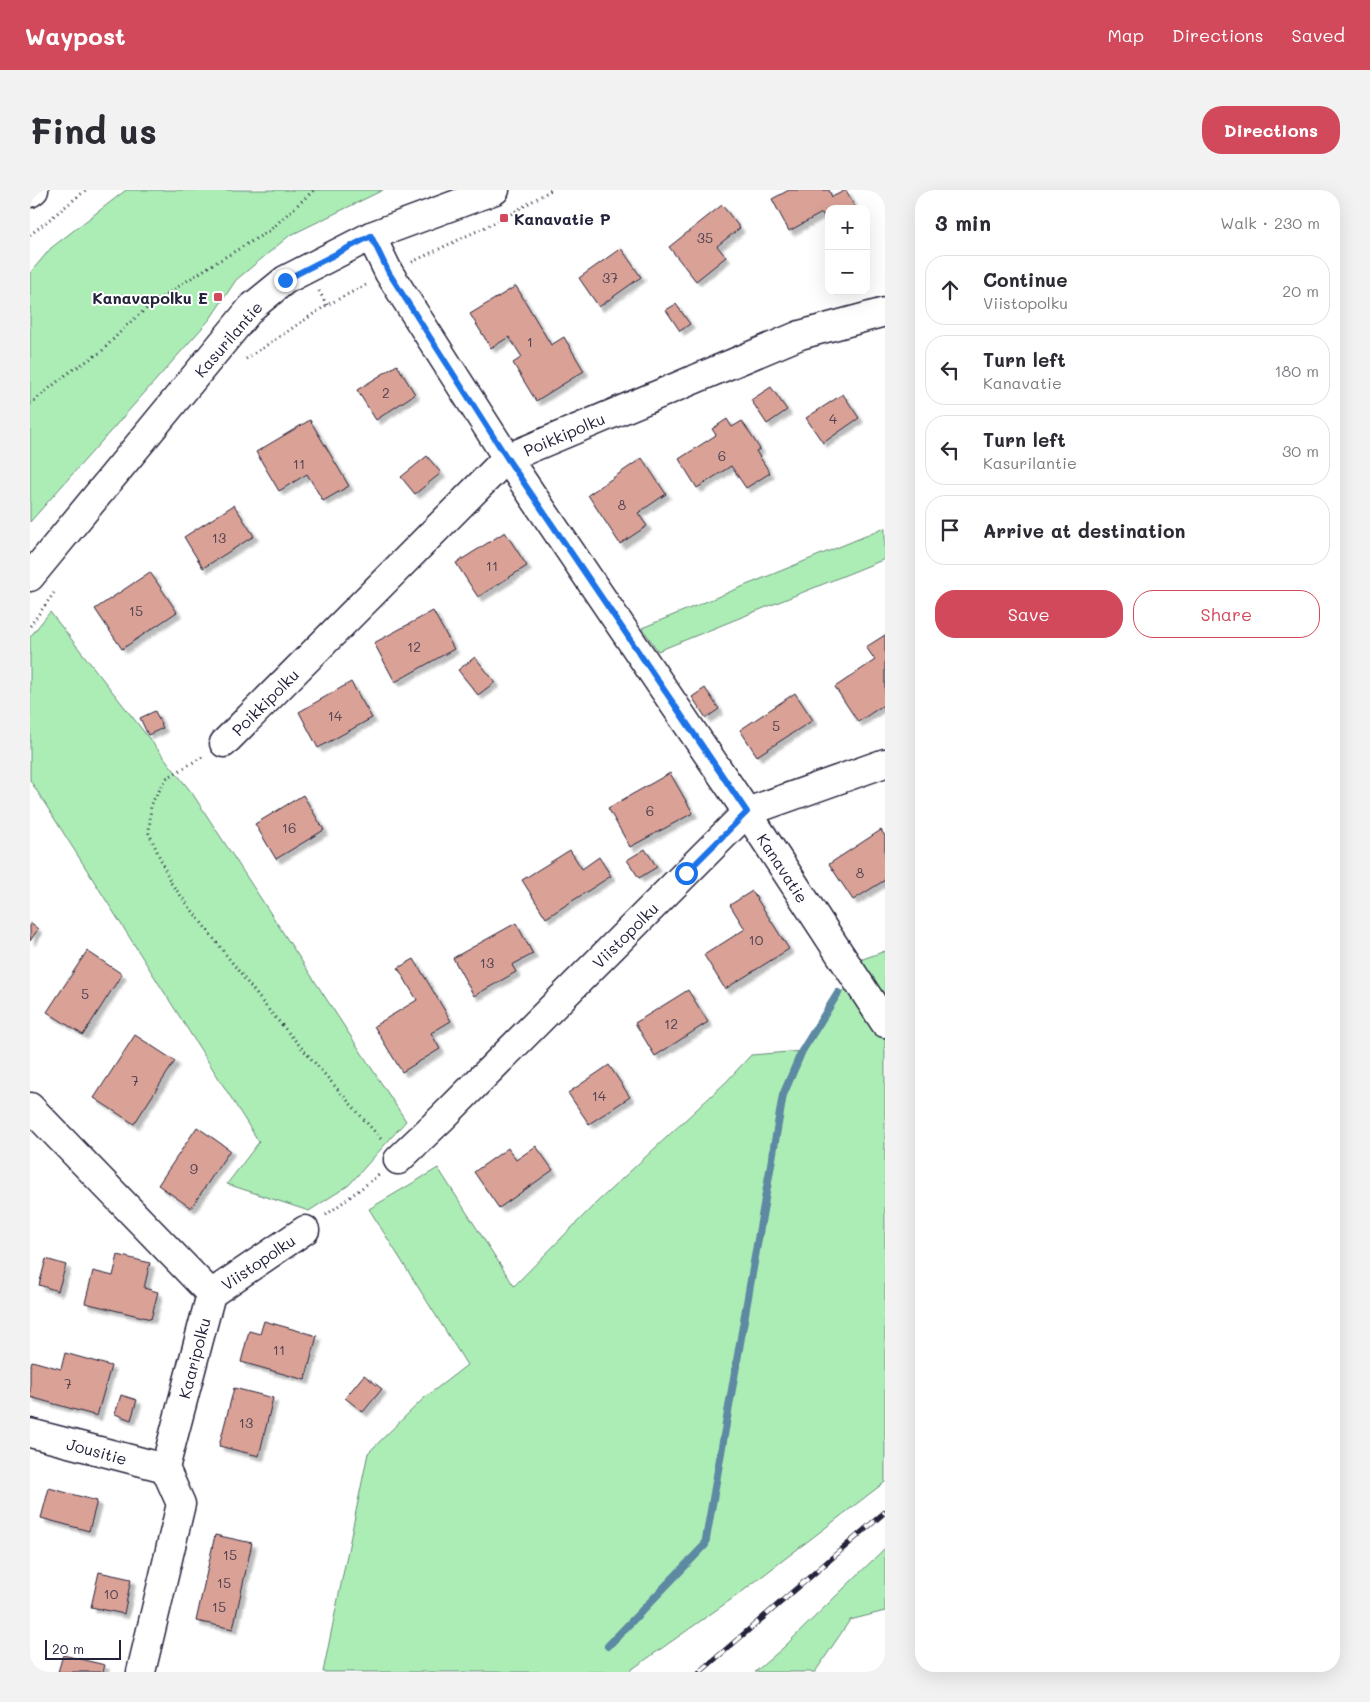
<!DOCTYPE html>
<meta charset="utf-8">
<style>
:root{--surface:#fff;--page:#f2f2f3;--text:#2b2b33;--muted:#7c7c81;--line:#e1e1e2;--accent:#d1495b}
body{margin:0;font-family:Mali,sans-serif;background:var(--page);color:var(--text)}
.controls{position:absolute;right:15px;top:15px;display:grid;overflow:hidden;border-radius:10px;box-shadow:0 5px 20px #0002}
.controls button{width:45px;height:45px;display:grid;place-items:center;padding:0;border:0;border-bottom:1px solid var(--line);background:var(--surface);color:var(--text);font:25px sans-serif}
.scale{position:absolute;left:15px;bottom:12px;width:76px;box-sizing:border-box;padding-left:5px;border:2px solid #22223b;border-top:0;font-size:14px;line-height:18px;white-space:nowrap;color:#22223b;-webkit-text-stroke:4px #fff;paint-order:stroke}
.stop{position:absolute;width:15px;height:15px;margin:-11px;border:4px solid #1a73e8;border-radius:50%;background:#fff}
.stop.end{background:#1a73e8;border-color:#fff;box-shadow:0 1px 5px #0008}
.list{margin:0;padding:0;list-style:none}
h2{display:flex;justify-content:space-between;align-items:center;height:65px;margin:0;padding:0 20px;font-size:21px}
h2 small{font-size:16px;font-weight:400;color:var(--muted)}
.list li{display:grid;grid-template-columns:32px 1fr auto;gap:15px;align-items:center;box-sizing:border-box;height:70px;margin:0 10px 10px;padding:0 10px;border:1px solid var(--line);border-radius:20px}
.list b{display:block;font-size:19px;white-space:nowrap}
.list p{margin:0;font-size:16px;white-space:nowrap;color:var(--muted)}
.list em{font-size:16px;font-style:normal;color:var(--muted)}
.actions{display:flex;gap:10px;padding:15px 20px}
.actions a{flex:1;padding:11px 0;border:1px solid var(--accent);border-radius:20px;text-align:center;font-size:18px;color:var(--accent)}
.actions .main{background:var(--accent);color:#fff}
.icon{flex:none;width:28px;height:28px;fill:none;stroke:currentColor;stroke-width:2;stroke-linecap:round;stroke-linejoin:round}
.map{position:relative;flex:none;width:855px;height:1482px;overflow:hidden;border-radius:20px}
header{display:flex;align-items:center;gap:30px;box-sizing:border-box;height:70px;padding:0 25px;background:var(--accent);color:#fff}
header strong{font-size:24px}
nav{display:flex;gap:28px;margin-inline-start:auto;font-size:18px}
.intro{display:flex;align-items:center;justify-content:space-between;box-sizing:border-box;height:120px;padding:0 30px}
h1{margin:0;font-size:35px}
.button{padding:12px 22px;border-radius:20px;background:var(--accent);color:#fff;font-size:18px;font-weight:700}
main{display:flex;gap:30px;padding:0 30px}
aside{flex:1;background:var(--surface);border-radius:20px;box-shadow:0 5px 20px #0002}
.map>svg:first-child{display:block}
.green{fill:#acedb6;stroke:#678878}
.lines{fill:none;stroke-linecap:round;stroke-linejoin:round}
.stream{stroke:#5d89a2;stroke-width:8}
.building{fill:#daa196;stroke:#22223b;filter:url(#shadow)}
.street-casing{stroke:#22223b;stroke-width:31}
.secondary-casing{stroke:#22223b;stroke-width:31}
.path{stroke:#22223b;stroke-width:3;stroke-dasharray:1 4;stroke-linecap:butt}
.street{stroke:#fff;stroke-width:28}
.secondary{stroke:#fff;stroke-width:28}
.rail-casing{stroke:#22223b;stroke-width:5.5}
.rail{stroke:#fff;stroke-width:4;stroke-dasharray:11;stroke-linecap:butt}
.route{stroke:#1a73e8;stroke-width:6}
.poi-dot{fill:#d1495b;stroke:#fff;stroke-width:2}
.labels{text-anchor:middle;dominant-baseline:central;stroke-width:4;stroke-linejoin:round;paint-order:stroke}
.number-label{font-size:14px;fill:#504252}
.poi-label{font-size:16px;font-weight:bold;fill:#22223b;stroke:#fff;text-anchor:start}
.street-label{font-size:16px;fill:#22223b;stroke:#fff}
</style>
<header>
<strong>Waypost</strong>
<nav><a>Map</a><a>Directions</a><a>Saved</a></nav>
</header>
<div class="intro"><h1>Find us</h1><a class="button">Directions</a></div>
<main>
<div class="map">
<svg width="855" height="1482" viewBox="0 0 855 1482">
<defs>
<filter id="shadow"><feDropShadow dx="4.5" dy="4.5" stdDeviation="1" flood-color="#0004"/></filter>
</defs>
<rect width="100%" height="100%" fill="#fff"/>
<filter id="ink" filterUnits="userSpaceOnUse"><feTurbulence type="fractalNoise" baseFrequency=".02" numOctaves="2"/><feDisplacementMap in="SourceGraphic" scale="10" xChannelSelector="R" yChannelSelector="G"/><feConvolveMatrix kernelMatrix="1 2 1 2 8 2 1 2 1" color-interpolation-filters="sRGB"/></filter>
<g filter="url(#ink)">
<g class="green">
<path d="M 96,0 L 353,0 L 259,46 L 206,90 L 180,129 L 0,332 L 0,83 L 21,58 Z"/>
<path d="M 855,338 L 855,369 L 628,461 L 612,438 Z"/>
<path d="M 20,422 L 162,603 L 376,931 L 319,995 L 279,1021 L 197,994 L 229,952 L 0,590 L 0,447 Z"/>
<path d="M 855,761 L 855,1292 L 709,1404 L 598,1482 L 293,1482 L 338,1263 L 393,1209 L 437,1175 L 339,1019 L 408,978 L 484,1096 L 565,1014 L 696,892 L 721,865 L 772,861 L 808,803 L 829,793 L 830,770 Z"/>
<path d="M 855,1358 L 855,1421 L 820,1430 L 785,1482 L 725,1482 L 753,1458 Z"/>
</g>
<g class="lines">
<path class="stream" d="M 578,1456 L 675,1355 L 753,905 L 772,861 L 808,803"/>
</g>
<g class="building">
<path d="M 759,0 L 799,0 L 802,7 L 816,0 L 826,19 L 799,19 L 799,36 L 792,23 L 759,41 L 742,9 Z"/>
<path d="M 692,15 L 710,38 L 687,56 L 696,67 L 666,91 L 639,57 Z"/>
<path d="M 591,58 L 611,87 L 569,117 L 549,88 Z"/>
<path d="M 486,96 L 521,155 L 534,147 L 554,181 L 506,211 L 483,173 L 492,167 L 479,147 L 461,158 L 440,124 Z"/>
<path d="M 646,114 L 660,134 L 650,141 L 636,120 Z"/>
<path d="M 367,175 L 385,204 L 346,230 L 327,200 Z"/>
<path d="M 741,197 L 757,220 L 737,234 L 721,210 Z"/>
<path d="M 813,204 L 829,228 L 793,253 L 776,228 Z"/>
<path d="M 697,229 L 702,237 L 712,231 L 730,259 L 726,261 L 740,283 L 716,298 L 701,276 L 667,298 L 649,269 L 686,245 L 682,239 Z"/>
<path d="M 280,230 L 319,296 L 293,311 L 277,284 L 249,301 L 226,262 Z"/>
<path d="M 397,266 L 411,283 L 385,304 L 371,287 Z"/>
<path d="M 612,268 L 636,304 L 608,323 L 617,336 L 590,354 L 558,305 Z"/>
<path d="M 204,315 L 224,346 L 173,378 L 154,347 Z"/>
<path d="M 475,342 L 497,376 L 448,407 L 426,373 Z"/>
<path d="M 120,382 L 147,422 L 92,459 L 65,419 Z"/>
<path d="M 403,421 L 424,459 L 365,492 L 344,453 Z"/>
<path d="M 855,445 L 855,514 L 828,532 L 805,497 L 845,470 L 836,457 Z"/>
<path d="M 445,467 L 465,492 L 448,505 L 428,480 Z"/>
<path d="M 321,492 L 342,528 L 288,558 L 269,522 Z"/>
<path d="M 675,498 L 689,519 L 676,528 L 662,507 Z"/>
<path d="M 765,503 L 783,530 L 727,566 L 710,540 Z"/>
<path d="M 125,521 L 133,538 L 118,545 L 110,528 Z"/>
<path d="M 640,583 L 663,623 L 600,657 L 578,618 Z"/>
<path d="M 273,605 L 294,640 L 246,669 L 225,634 Z"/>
<path d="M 851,640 L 855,646 L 855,690 L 823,710 L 799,674 Z"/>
<path d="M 615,659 L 627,677 L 609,688 L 597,670 Z"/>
<path d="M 540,660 L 552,679 L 569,667 L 581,686 L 516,728 L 492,690 Z"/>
<path d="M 722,701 L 759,759 L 695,799 L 674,765 L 715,739 L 700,715 Z"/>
<path d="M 0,733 L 8,739 L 0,751 Z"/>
<path d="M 486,733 L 503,764 L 482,775 L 486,782 L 444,806 L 423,768 Z"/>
<path d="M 57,761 L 92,784 L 53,845 L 17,822 Z"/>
<path d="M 384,769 L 421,831 L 401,843 L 410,859 L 372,882 L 344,836 L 387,810 L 368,778 Z"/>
<path d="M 658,800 L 678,832 L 625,866 L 605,833 Z"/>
<path d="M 105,845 L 145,871 L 104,934 L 64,908 Z"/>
<path d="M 579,875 L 600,907 L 559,934 L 538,903 Z"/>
<path d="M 167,937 L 200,960 L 161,1018 L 128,995 Z"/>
<path d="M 506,956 L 523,980 L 469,1018 L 444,982 L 478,958 L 486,970 Z"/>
<path d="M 88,1065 L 120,1073 L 114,1098 L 128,1102 L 121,1129 L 55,1113 L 63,1081 L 83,1086 Z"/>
<path d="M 16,1069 L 36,1075 L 28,1101 L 9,1095 Z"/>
<path d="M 234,1131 L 287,1146 L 275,1190 L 211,1172 L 219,1141 L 230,1144 Z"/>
<path d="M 35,1163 L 81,1176 L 67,1226 L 0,1207 L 0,1178 L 2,1171 L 31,1179 Z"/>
<path d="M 334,1185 L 352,1199 L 333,1222 L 315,1208 Z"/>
<path d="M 204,1198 L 243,1208 L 229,1266 L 189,1256 Z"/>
<path d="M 91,1205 L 107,1210 L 101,1230 L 85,1224 Z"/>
<path d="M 19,1298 L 67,1311 L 59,1341 L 11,1328 Z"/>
<path d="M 185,1345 L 222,1353 L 203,1439 L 166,1431 Z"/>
<path d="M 69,1382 L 101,1389 L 94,1424 L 61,1417 Z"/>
<path d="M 33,1465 L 75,1475 L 73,1482 L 28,1482 Z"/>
</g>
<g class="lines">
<defs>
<g id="street">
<path d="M 341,46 L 359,83 L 477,268 L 717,622 L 855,833"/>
<path d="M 194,553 L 477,268 L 770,145 L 855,122"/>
<path d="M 0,917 L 181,1104 L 135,1278 L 151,1314 L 111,1482"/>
<path d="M 368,970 L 412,928 L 717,622 L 855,573"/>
<path d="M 181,1104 L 275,1040"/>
<path d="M 0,1243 L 135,1278"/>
</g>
<g id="secondary">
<path d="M 0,3 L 4,0"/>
<path d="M 0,387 L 222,117 L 255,90 L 341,46 L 465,0"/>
</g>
</defs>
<use href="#street" class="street-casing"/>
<use href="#secondary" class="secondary-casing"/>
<g class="path">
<path d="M 0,45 L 56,0"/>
<path d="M 382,72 L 474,28 L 521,0"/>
<path d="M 289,101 L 297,115"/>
<path d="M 216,169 L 297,115 L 336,95"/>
<path d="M 0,214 L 38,183 L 71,162 L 97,135 L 123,113 L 180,76 L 239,41 L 284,0"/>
<path d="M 0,436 L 24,403"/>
<path d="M 172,567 L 137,588 L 121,614 L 119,643 L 141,693 L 237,818 L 351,949"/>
<path d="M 296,1025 L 349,985"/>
</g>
<use href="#street" class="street"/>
<use href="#secondary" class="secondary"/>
<defs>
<path id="rail" d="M 670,1482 L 855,1322"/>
</defs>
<use href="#rail" class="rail-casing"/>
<use href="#rail" class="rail"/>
</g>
</g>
<g class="lines" filter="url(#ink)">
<path class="route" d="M 255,90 L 341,46 L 359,83 L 477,268 L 717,622 L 656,683"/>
</g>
<g class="poi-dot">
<rect x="469" y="23" width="10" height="10" rx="2.5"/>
<rect x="183" y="102" width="10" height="10" rx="2.5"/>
</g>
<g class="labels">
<g class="number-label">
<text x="675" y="47">35</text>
<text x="580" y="87">37</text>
<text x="500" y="151">1</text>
<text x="356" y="202">2</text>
<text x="803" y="228">4</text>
<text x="692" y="265">6</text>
<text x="269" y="273">11</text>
<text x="592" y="314">8</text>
<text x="189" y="347">13</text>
<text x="462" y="375">11</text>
<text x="106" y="420">15</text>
<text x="384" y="456">12</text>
<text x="305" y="525">14</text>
<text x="746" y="535">5</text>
<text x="620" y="620">6</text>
<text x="259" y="637">16</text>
<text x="830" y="682">8</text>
<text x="726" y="749">10</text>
<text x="457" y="772">13</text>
<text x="55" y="803">5</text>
<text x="641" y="833">12</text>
<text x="105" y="890">7</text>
<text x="569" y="905">14</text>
<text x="164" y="978">9</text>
<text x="249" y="1159">11</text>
<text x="38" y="1193">7</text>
<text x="216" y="1232">13</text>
<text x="200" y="1364">15</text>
<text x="194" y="1392">15</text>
<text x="81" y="1403">10</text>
<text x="189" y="1416">15</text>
</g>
<g class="poi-label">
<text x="484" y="28">Kanavatie P</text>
<text x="178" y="107" text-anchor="end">Kanavapolku E</text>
</g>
<g class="street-label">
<text transform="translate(198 149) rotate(-49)">Kasurilantie</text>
<text transform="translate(534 244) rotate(-23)">Poikkipolku</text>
<text transform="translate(235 512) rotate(-45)">Poikkipolku</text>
<text transform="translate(753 678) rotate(57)">Kanavatie</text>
<text transform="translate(595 745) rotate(-45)">Viistopolku</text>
<text transform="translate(228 1072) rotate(-34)">Viistopolku</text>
<text transform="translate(164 1168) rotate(-75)">Kaaripolku</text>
<text transform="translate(67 1261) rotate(15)">Jousitie</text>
</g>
</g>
</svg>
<div class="controls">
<button>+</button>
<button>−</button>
</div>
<div class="scale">20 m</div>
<div class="stop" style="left:656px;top:683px"></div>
<div class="stop end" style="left:255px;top:90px"></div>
</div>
<aside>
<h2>3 min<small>Walk · 230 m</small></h2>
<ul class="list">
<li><svg class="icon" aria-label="ahead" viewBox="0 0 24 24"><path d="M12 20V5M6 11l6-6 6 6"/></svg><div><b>Continue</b><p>Viistopolku</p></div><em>20 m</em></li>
<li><svg class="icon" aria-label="left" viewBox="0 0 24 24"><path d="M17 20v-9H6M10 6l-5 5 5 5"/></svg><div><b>Turn left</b><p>Kanavatie</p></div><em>180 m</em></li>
<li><svg class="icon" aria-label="left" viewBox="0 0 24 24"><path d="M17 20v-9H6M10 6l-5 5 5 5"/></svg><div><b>Turn left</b><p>Kasurilantie</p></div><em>30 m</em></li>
<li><svg class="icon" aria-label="arrive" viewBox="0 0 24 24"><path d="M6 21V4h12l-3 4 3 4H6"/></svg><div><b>Arrive at destination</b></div></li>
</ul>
<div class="actions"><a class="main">Save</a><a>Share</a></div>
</aside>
</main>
